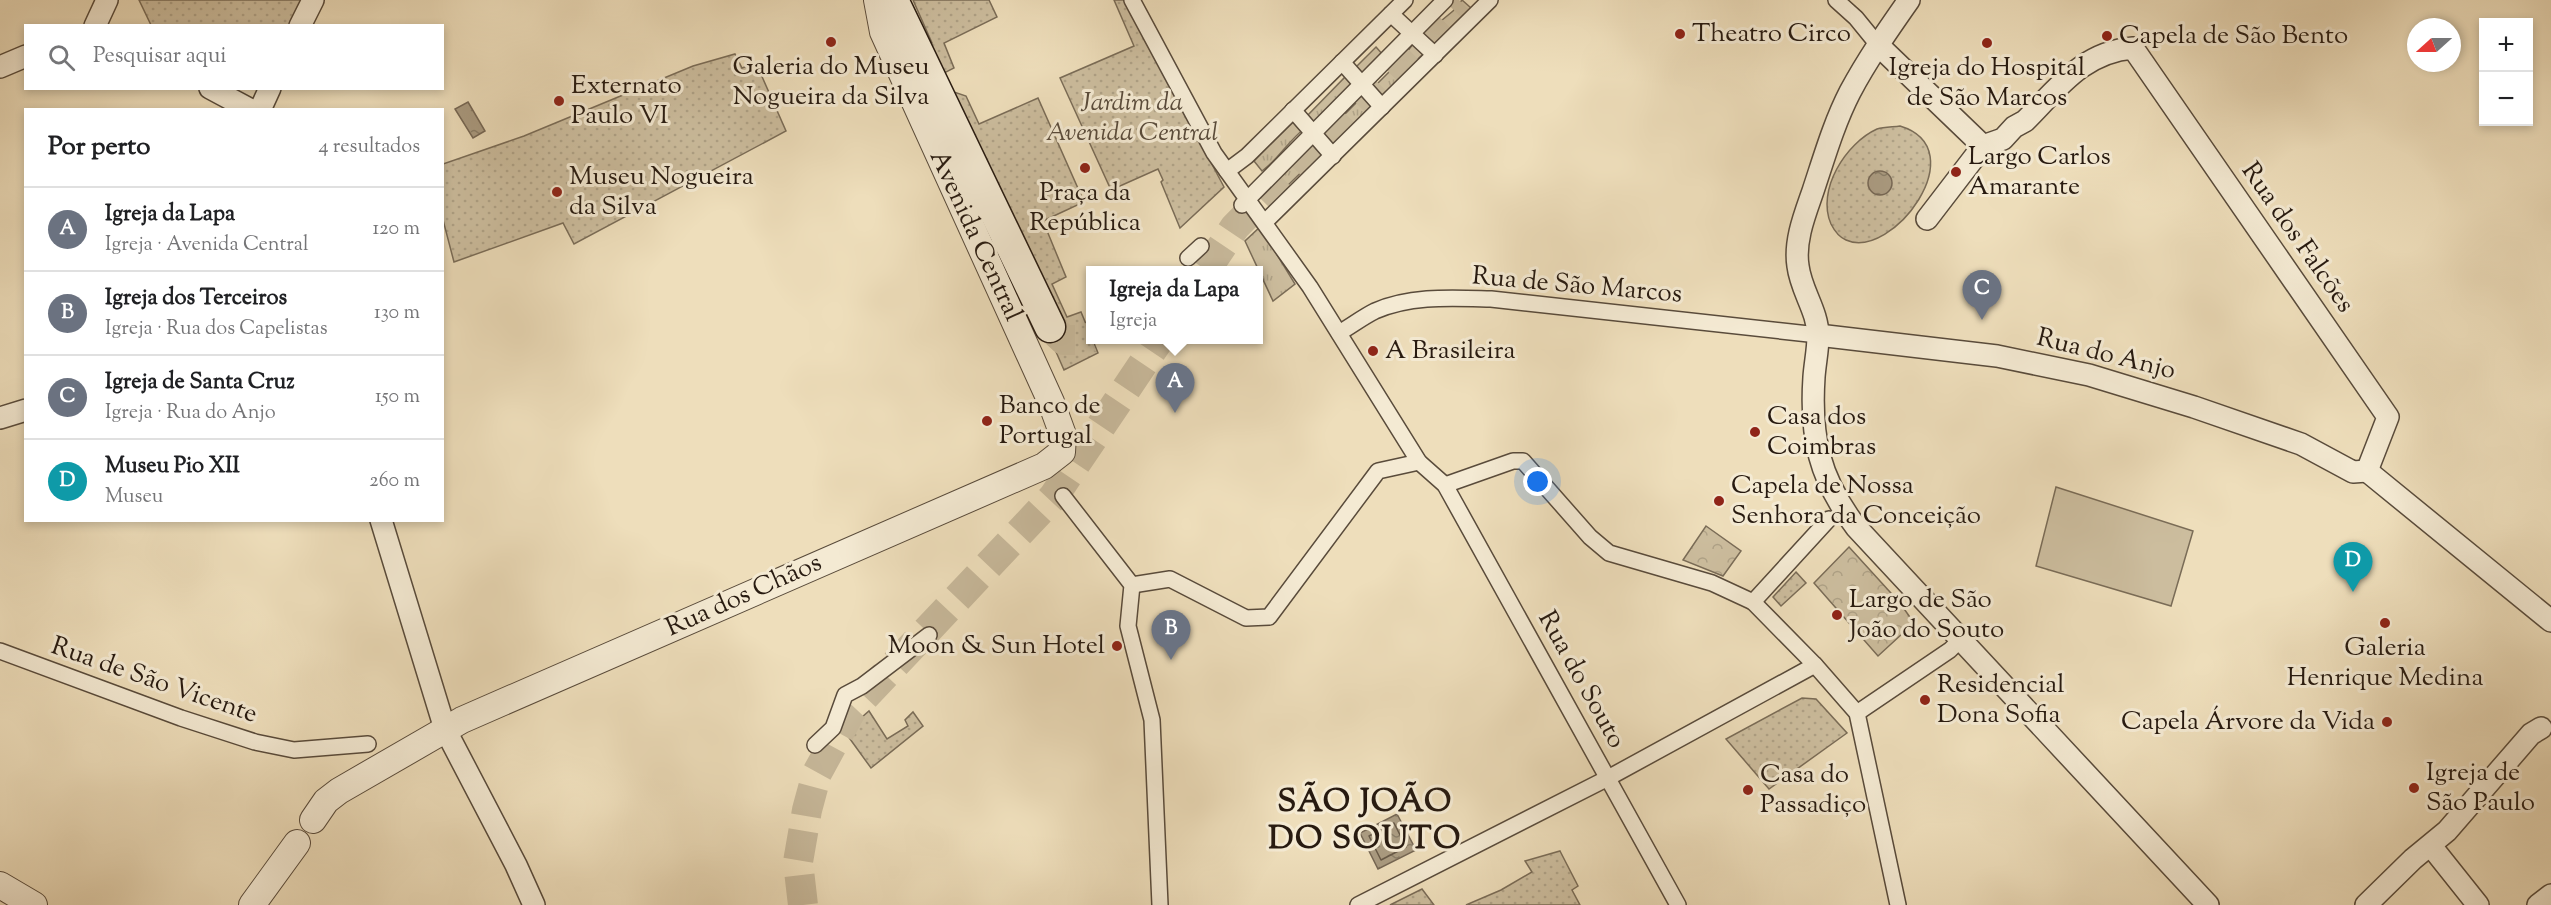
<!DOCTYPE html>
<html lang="pt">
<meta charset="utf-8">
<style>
:root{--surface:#fff;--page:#f6f6f6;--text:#202124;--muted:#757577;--line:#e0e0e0;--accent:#2563eb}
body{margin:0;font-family:"Sorts Mill Goudy",serif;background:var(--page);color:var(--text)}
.controls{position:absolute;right:18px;top:18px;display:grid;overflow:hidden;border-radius:0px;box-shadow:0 3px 9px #0003}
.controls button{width:54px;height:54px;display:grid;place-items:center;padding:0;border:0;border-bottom:2px solid var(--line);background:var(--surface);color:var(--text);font:30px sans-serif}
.compass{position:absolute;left:2407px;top:18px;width:54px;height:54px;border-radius:50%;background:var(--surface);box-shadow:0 3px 9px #0003;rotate:249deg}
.you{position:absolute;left:1538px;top:482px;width:21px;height:21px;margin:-15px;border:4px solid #fff;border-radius:50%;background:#1a73e8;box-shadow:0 0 0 9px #1a73e833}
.badge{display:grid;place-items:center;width:39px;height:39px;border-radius:50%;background:var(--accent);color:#fff;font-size:20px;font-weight:700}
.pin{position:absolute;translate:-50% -50px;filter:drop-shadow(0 2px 3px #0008)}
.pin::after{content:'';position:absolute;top:32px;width:21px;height:18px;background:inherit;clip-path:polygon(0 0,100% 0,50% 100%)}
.popup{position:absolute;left:1086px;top:266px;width:177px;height:78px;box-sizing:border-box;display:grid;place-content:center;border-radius:0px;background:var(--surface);filter:drop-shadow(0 2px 4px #0005);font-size:20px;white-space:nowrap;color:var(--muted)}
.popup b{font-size:22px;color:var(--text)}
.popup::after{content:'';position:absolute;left:50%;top:100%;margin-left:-12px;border:12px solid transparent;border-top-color:var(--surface)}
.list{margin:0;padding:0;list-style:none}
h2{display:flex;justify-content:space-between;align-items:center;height:78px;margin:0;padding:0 24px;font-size:26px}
h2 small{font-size:20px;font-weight:400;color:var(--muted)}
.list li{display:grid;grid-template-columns:39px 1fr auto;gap:18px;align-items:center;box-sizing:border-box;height:84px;padding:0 24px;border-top:2px solid var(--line)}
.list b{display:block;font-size:22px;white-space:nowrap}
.list p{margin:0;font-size:20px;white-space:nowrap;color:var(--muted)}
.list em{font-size:20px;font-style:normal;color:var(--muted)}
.icon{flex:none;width:33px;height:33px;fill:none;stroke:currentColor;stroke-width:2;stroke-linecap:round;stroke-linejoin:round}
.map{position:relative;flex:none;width:2551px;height:905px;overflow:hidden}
.search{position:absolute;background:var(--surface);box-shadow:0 3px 9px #0003;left:24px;top:24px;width:420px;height:66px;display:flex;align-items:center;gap:15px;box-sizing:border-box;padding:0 21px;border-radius:0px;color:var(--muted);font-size:22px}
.panel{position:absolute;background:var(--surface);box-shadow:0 3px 9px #0003;left:24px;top:108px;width:420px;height:414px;border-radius:0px}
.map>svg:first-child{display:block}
.grass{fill:url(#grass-tufts);stroke:#7a6c57;stroke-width:1.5}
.park{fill:url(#park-crowns);stroke:#7a6c57;stroke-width:1.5}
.garden{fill:url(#garden-dots);stroke:#7a6c57;stroke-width:1.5}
.pitch{fill:#ccbd9e;stroke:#7a6c57;stroke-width:1.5}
.water{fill:url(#water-ripples);stroke:#766754;stroke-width:1.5}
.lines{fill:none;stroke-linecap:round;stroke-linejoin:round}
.shore{stroke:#685a48;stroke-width:1.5}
.secondary-tunnel{stroke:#c6b799;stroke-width:30;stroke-dasharray:30 15;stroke-linecap:butt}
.pedestrian-casing{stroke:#594b3b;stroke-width:18}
.minor-casing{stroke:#594b3b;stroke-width:24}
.tertiary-casing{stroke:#594b3b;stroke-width:28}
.secondary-casing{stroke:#271a10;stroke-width:33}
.pedestrian{stroke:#f4ead3;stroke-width:15}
.minor{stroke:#f4ead3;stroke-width:21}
.tertiary{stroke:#f4ead3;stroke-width:26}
.secondary{stroke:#f4ead3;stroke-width:30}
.poi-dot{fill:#8f2418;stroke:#f4ead3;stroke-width:2}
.labels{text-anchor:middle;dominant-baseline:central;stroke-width:6;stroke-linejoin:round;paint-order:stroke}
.poi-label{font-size:26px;fill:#271a10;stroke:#f4ead3;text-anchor:start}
.park-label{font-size:26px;font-style:italic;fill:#594b3b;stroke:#f4ead3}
.street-label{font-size:26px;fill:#271a10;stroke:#f4ead3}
.district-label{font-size:32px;font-weight:bold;letter-spacing:1.5px;fill:#271a10;stroke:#f4ead3}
</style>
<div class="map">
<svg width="2551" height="905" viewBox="0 0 2551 905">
<defs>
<pattern id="grass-tufts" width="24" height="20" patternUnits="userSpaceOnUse" patternTransform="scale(1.5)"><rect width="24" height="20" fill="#ccbd9e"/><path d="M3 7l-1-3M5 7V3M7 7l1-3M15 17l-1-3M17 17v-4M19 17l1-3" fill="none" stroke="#afa287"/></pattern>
<pattern id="park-crowns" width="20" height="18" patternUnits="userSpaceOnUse" patternTransform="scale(1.5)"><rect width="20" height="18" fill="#ccbd9e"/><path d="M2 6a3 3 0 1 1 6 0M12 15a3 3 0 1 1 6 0" fill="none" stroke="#afa287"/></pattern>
<pattern id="garden-dots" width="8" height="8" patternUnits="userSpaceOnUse" patternTransform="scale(1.5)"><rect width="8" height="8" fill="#ccbd9e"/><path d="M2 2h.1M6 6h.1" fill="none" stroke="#afa287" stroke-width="1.8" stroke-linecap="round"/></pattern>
<pattern id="water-ripples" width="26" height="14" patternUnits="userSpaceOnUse" patternTransform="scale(1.5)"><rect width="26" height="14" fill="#aa9b81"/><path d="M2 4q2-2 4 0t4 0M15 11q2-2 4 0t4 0" fill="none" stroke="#8a7e68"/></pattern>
</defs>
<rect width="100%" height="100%" fill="#eedebb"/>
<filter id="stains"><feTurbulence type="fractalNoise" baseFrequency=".00333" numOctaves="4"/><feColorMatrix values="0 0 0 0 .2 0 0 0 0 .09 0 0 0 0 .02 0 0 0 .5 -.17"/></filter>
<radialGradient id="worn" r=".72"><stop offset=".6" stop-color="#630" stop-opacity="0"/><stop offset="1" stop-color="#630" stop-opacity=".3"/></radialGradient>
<g class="grass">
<path d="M 1462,0 L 1471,8 L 1434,44 L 1424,35 L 1453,11 Z"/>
<path d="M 1414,43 L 1424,53 L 1404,73 L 1397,64 Z"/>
<path d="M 1376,47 L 1384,56 L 1362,76 L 1355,68 Z"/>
<path d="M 1394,67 L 1403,75 L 1382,97 L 1374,87 Z"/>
<path d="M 1348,74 L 1355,83 L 1313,125 L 1306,117 Z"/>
<path d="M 1364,95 L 1373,105 L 1331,147 L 1321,138 Z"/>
<path d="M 1294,118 L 1304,129 C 1288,141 1279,159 1262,171 L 1254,161 Z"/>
<path d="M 1315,141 L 1324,150 L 1279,194 L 1270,183 Z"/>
<path d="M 1260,227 L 1295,284 L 1273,301 L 1245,241 Z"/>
</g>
<g class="park">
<path d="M 1706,526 L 1741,551 L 1723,576 L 1683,560 Z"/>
<path d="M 1849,547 L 1900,603 L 1914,623 L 1878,656 L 1814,583 Z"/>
</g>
<g class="garden">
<path d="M 139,0 L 306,0 L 294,26 L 151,25 Z"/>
<path d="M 913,0 L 989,0 L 997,17 L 944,43 L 954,68 L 940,75 L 945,89 L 966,96 L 979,124 L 1038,98 L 1084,202 L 1043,221 L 1066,277 L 1052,284 L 1067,317 L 1081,312 L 1098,353 L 1064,370 L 923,48 L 932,43 Z"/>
<path d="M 1114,0 L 1125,0 L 1224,187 L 1180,228 L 1161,182 L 1163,180 L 1158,169 L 1111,190 L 1060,78 L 1134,46 Z"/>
<path d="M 735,54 L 742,68 L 756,63 L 786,131 L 574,244 L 563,223 L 454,262 L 443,220 L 443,164 L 524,136 L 693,66 Z"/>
<path d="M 1900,126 C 1976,149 1892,261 1846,240 C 1839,237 1834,230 1831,224 C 1816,190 1846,143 1877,129 C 1884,127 1893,127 1900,126 Z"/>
<path d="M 1796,572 L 1806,583 L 1781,606 L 1773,597 Z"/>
<path d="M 1802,698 L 1816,699 L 1847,733 L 1769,789 L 1726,739 Z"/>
<path d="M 869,711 L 887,739 L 908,726 L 905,720 L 913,712 L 923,726 L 871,768 L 845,732 Z"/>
<path d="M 1560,851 L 1578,886 L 1572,890 L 1580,905 L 1466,905 L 1501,890 L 1532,872 L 1525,861 Z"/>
<path d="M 1422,889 L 1434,905 L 1390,905 Z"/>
</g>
<path class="pitch" d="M 2056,487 L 2193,531 L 2171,606 L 2036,566 Z"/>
<g class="water">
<path d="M 468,102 L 485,131 L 473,138 L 455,109 Z"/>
<circle cx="1880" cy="183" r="12"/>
<path d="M 1397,814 L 1416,850 L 1378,869 L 1360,833 Z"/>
</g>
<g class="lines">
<path class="shore" d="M 1394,823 L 1406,847 L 1381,860 L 1369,836 Z"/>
<g class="secondary-tunnel">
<path d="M 1206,270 L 1235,227 L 1459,0"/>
<path d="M 1050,327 L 1064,340 L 1083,340 L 1091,337"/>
<path d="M 803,905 L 798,862 L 807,810 L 817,773 L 851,711 L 1054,496 L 1159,340"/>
</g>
<defs>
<g id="pedestrian">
<path d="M 1132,0 L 1214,153 L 1310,287 L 1419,462 L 1445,485 L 1678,905"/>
<path d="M 1836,0 L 1856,18 L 1878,45"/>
<path d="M 1391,14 L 1435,55"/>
<path d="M 1342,62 L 1382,107"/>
<path d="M 1293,110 L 1333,156"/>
<path d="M 1227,171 L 1247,156 L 1405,0"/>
<path d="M 1242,205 L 1445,0"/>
<path d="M 1265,222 L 1490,0"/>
<path d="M 1188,258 L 1201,246"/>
<path d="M 1339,333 C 1351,326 1363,317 1375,311 C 1411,295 1453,298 1491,299 L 1818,335"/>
<path d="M 1445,485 L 1513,461 L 1523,461 L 1590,537 L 1609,553 L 1712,583 L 1753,602 L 1829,519"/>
<path d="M 1063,496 L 1132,585 L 1128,626 L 1152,720 L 1160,905"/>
<path d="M 1132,585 L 1170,579 L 1246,618 L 1269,617 L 1378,471 L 1419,462"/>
<path d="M 1753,602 L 1815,665 L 1857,713 L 1898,905"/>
<path d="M 0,651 L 181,718 L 255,742 L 294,750 L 368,744"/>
<path d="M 1857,713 L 1950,650 L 1961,639"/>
<path d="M 815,745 L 833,728 L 845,695 L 862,686 L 929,635"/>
<path d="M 1358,905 L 1608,778 L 1815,665"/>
</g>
<g id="minor">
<path d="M 1909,0 C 1888,30 1867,60 1850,92 C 1834,123 1824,158 1813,191 C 1805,214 1794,241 1798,266 C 1801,291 1818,311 1818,336 C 1818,350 1815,363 1814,377 C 1810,437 1819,478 1856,527 L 2208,905"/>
<path d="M 95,26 L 107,0"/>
<path d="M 300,26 L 313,0"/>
<path d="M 1878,45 L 1983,146"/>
<path d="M 0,67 L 26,56"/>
<path d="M 210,88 L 251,110"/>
<path d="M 260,110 L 270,88"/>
<path d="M 1983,146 L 2003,139 L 2014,127 L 2025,121 C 2058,88 2083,52 2133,48 L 2388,417 L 2367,471"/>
<path d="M 1927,219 L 1983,146"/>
<path d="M 1818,335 L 1997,356 L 2089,375 L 2194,407 L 2301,444 L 2353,472 L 2367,471"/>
<path d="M 0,418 L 26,410"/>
<path d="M 2367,471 L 2551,621"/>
<path d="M 381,520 L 445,729 L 516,865 L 534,905"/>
<path d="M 2431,846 L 2478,905"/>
<path d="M 2366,905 L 2413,859 L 2447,831 L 2531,734 L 2541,728"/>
<path d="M 2538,905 L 2551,895"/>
</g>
<g id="tertiary">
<path d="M 313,820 L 326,801 L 339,791 L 462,720 L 1044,466 L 1062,452 L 1063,435 L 1051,402 L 883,32 L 877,0"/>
<path d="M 0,885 L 34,905"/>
<path d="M 252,905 L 297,843"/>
</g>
<path id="secondary" d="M 893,0 L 1050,327"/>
</defs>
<use href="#pedestrian" class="pedestrian-casing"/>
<use href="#minor" class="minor-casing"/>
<use href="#tertiary" class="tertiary-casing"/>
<use href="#secondary" class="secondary-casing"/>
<use href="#pedestrian" class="pedestrian"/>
<use href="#minor" class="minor"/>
<use href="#tertiary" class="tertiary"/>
<use href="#secondary" class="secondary"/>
</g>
<g class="poi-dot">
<circle cx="1680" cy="34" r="6"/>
<circle cx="2107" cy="36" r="6"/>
<circle cx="831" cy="42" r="6"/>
<circle cx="1987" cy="43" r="6"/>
<circle cx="559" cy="101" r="6"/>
<circle cx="1085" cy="168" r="6"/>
<circle cx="1956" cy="172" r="6"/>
<circle cx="557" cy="192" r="6"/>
<circle cx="1373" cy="351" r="6"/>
<circle cx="987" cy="421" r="6"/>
<circle cx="1755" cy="432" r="6"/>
<circle cx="1719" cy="501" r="6"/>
<circle cx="1837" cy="615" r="6"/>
<circle cx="2385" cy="623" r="6"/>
<circle cx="1117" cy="646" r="6"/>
<circle cx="1925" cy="700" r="6"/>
<circle cx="2387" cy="722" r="6"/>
<circle cx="2414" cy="788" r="6"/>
<circle cx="1748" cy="790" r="6"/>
</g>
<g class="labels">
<g class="poi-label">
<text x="1692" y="34">Theatro Circo</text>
<text x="2119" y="36">Capela de São Bento</text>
<text x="831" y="67" text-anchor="middle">Galeria do Museu<tspan x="831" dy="30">Nogueira da Silva</tspan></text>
<text x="1987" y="68" text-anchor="middle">Igreja do Hospital<tspan x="1987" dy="30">de São Marcos</tspan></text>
<text x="571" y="86">Externato<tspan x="571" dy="30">Paulo VI</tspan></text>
<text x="1968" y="157">Largo Carlos<tspan x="1968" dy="30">Amarante</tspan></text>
<text x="569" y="177">Museu Nogueira<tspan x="569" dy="30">da Silva</tspan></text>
<text x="1085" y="193" text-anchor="middle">Praça da<tspan x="1085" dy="30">República</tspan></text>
<text x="1385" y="351">A Brasileira</text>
<text x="999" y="406">Banco de<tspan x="999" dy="30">Portugal</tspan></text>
<text x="1767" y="417">Casa dos<tspan x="1767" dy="30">Coimbras</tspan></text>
<text x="1731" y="486">Capela de Nossa<tspan x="1731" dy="30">Senhora da Conceição</tspan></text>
<text x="1849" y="600">Largo de São<tspan x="1849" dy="30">João do Souto</tspan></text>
<text x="1105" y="646" text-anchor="end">Moon &amp; Sun Hotel</text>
<text x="2385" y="648" text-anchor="middle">Galeria<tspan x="2385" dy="30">Henrique Medina</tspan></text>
<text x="1937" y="685">Residencial<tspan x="1937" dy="30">Dona Sofia</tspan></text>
<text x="2375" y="722" text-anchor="end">Capela Árvore da Vida</text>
<text x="2426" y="773">Igreja de<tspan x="2426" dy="30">São Paulo</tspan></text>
<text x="1760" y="775">Casa do<tspan x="1760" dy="30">Passadiço</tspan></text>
</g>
<g class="park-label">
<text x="1132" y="103">Jardim da<tspan x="1132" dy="30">Avenida Central</tspan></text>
</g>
<g class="street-label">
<text transform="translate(975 236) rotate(65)">Avenida Central</text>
<text transform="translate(2297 238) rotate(55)">Rua dos Falcões</text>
<text transform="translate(1577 286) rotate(5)">Rua de São Marcos</text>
<text transform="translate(2106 355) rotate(14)">Rua do Anjo</text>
<text transform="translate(744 596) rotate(-24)">Rua dos Chãos</text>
<text transform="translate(1581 680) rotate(61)">Rua do Souto</text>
<text transform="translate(154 681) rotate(19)">Rua de São Vicente</text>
</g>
<g class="district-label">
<text x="1365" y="803">SÃO JOÃO<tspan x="1365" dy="37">DO SOUTO</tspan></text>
</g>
</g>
<rect width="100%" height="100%" filter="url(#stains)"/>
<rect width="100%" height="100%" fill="url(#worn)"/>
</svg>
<div class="controls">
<button>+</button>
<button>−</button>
</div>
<svg class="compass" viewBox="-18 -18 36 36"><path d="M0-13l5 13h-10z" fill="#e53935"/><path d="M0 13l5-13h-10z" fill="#757577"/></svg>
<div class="you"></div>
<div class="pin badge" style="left:1175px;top:413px;background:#6b7280">A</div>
<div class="popup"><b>Igreja da Lapa</b>Igreja</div>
<div class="pin badge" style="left:1171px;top:660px;background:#6b7280">B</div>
<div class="pin badge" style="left:1982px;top:320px;background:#6b7280">C</div>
<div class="pin badge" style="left:2353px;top:592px;background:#0f9aa8">D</div>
<div class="search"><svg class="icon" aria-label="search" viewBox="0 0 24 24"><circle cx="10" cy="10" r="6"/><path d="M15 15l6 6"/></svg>Pesquisar aqui</div>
<section class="panel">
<h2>Por perto<small>4 resultados</small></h2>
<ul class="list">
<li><span class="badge" style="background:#6b7280">A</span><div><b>Igreja da Lapa</b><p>Igreja · Avenida Central</p></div><em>120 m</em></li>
<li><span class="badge" style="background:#6b7280">B</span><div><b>Igreja dos Terceiros</b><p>Igreja · Rua dos Capelistas</p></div><em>130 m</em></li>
<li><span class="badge" style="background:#6b7280">C</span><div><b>Igreja de Santa Cruz</b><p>Igreja · Rua do Anjo</p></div><em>150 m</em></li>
<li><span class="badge" style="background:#0f9aa8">D</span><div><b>Museu Pio XII</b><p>Museu</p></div><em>260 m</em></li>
</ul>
</section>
</div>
